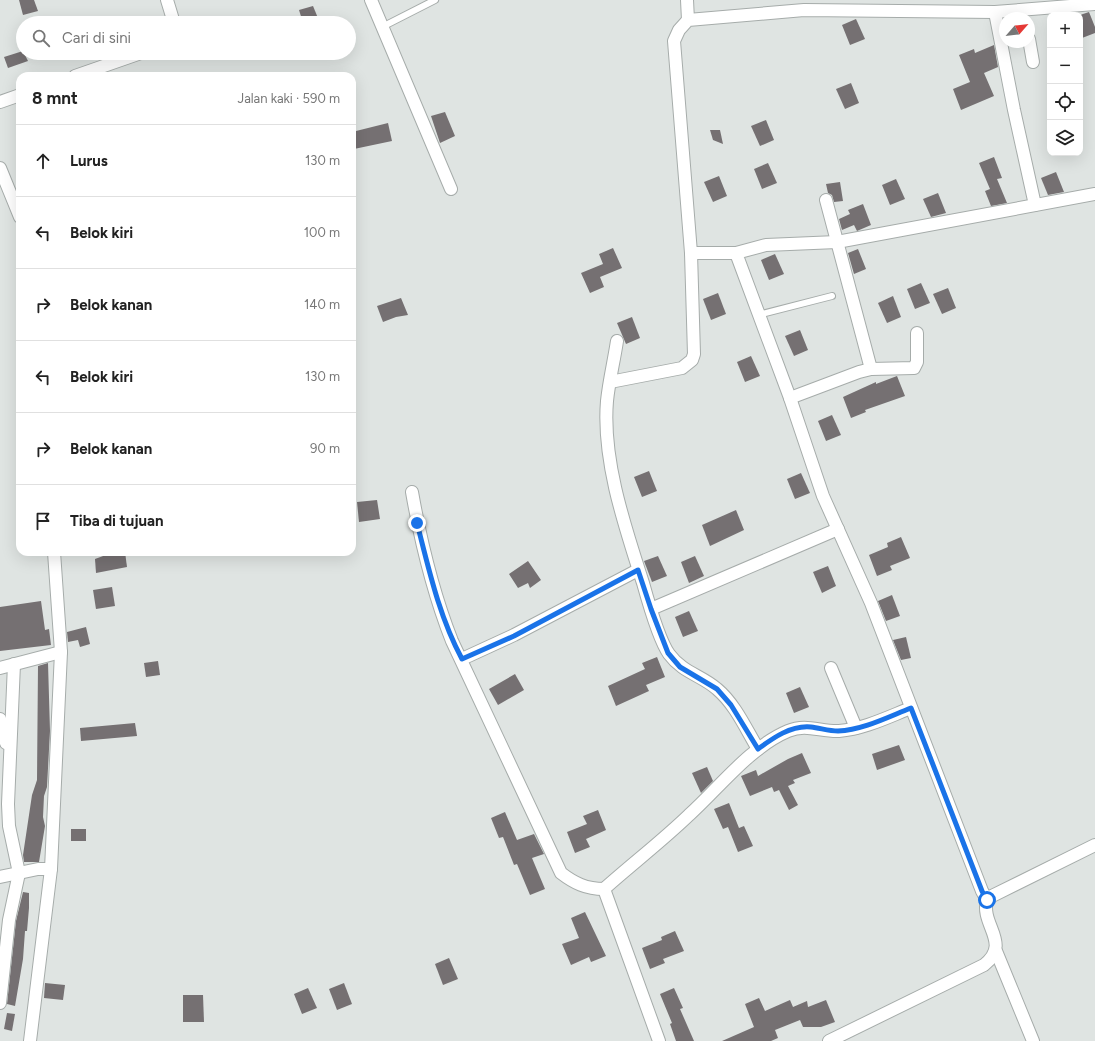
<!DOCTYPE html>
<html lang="id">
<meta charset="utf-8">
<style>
:root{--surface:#fff;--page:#f2f2f2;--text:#222;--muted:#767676;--line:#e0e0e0}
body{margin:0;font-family:Figtree,sans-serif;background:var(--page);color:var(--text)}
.controls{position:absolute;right:12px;top:12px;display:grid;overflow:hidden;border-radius:8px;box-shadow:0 4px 16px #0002}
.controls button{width:36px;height:36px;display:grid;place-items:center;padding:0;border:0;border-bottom:1px solid var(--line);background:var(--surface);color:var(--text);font:20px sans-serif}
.compass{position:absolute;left:999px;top:12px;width:36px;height:36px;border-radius:50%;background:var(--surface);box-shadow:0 4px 16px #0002;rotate:62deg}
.stop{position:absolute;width:12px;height:12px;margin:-9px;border:3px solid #1a73e8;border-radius:50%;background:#fff}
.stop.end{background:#1a73e8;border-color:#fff;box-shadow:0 1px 4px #0008}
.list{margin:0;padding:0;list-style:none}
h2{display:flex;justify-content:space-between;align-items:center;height:52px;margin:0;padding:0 16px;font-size:17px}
h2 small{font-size:13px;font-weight:400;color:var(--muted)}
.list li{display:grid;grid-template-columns:26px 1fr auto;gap:12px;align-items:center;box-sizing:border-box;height:72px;padding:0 16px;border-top:1px solid var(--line)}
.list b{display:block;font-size:15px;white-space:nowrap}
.list em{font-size:13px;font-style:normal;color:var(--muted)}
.icon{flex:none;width:22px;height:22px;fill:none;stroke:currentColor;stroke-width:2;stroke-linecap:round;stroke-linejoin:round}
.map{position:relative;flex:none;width:1095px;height:1041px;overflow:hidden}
.search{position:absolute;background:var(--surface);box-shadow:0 4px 16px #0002;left:16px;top:16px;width:340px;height:44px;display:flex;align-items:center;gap:10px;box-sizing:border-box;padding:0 14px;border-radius:22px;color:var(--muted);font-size:15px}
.panel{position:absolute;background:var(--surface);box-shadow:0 4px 16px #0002;left:16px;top:72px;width:340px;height:484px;border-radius:12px}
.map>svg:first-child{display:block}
.building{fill:#757072}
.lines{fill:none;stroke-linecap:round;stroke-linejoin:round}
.service-casing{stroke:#a6acaa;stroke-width:8}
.minor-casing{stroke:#a6acaa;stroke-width:14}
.service{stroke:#fff;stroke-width:6}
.minor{stroke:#fff;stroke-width:12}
.route{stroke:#1a73e8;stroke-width:5}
</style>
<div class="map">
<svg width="1095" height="1041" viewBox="0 0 1095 1041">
<rect width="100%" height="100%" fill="#dfe4e2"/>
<g class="building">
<path d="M 19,0 L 34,0 L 38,11 L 23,15 Z"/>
<path d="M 313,6 L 320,23 L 303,23 L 299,10 Z"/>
<path d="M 1089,12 L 1095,27 L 1095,33 L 1082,38 L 1080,32 L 1080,15 Z"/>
<path d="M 856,19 L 865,39 L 850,45 L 842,25 Z"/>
<path d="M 994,45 L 998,67 L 984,73 L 994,96 L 961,110 L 953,89 L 970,82 L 959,55 L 974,49 L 975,53 Z"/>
<path d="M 23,51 L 28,61 L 8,68 L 4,57 Z"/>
<path d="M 851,83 L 859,103 L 845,109 L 836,89 Z"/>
<path d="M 445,112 L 455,136 L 440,143 L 431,116 Z"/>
<path d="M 766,120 L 774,140 L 760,146 L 751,126 Z"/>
<path d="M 388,123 L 392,141 L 354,149 L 352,132 Z"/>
<path d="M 710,130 L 720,130 L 723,144 L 713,140 Z"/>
<path d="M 994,157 L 1002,178 L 997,179 L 1007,203 L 991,206 L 985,191 L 990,189 L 979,163 Z"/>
<path d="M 768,163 L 777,183 L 762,189 L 754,169 Z"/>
<path d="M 1056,172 L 1064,192 L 1048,195 L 1041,178 Z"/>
<path d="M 719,176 L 727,196 L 713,202 L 704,182 Z"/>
<path d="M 896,179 L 905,199 L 890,205 L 882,185 Z"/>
<path d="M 840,182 L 843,201 L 834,202 L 832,195 L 828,193 L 826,184 Z"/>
<path d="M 938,193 L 946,213 L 931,217 L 923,199 Z"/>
<path d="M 863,204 L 871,225 L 857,231 L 854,225 L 842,230 L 839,219 L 850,214 L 848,210 Z"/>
<path d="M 613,248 L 622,268 L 600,277 L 604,287 L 590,293 L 581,273 L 603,264 L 599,254 Z"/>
<path d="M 858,249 L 866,269 L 854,274 L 848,253 Z"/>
<path d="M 775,254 L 784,274 L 769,280 L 761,260 Z"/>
<path d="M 921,283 L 930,303 L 915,309 L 907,289 Z"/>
<path d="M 948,288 L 956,308 L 942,314 L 933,294 Z"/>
<path d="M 718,293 L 726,314 L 711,320 L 703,299 Z"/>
<path d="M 893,296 L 901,317 L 887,323 L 878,303 Z"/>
<path d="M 401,298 L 408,315 L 396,317 L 383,322 L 377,306 Z"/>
<path d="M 632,317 L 640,338 L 626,344 L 617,323 Z"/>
<path d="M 800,330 L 808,350 L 794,356 L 785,336 Z"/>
<path d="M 751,356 L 760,376 L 745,382 L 737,362 Z"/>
<path d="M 897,376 L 905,396 L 865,410 L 866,412 L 851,418 L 843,397 L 876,382 L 876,384 Z"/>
<path d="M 832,415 L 841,435 L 826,441 L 818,421 Z"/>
<path d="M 649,471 L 657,491 L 642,497 L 634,477 Z"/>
<path d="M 801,473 L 810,493 L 795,499 L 787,479 Z"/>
<path d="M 377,500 L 380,519 L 359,522 L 357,502 Z"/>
<path d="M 736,510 L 744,530 L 710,546 L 702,525 Z"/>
<path d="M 901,537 L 910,558 L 890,566 L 892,570 L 877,576 L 869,555 L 888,547 L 887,543 Z"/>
<path d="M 114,552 L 125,552 L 127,567 L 96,573 L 95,559 Z"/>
<path d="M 658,556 L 667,576 L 652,582 L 644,561 Z"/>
<path d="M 695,556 L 704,576 L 689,583 L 681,562 Z"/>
<path d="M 528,561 L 541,580 L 530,588 L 528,583 L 518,588 L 509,574 Z"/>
<path d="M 828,566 L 836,586 L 822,593 L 813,572 Z"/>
<path d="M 112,587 L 115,606 L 96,609 L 93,590 Z"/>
<path d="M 892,595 L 900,616 L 886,621 L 878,601 Z"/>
<path d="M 41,601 L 45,630 L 49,629 L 51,645 L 0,651 L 0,607 Z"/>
<path d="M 689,611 L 698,631 L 683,637 L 675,617 Z"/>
<path d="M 86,627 L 90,644 L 80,647 L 78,640 L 68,642 L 67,632 Z"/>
<path d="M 906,637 L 911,658 L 901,660 L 893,640 Z"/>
<path d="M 657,657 L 665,677 L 646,685 L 649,691 L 616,706 L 608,686 L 645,669 L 642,663 Z"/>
<path d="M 158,661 L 160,675 L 146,677 L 144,663 Z"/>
<path d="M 48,663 L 50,731 L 47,787 L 44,796 L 43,817 L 45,826 L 39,862 L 24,862 L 23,855 L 32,795 L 37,780 L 38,666 Z"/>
<path d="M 515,674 L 524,690 L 498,705 L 489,689 Z"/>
<path d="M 800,687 L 809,707 L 794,713 L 786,693 Z"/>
<path d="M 135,723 L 137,736 L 81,741 L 80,728 Z"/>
<path d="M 899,745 L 905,760 L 877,770 L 872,754 Z"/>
<path d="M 802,753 L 811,773 L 793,780 L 795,783 L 788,786 L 798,805 L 789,810 L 779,790 L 774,792 L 772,787 L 750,796 L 741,776 L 756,770 L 758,776 L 788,759 Z"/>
<path d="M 707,767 L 713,781 L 701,793 L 692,773 Z"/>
<path d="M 729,803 L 739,828 L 744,826 L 753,846 L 738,852 L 728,827 L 723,829 L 714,809 Z"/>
<path d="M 598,810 L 606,830 L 586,839 L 590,847 L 575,853 L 567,832 L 587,824 L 583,816 Z"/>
<path d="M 505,812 L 517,840 L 534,834 L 544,854 L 532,858 L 545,889 L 530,895 L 517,864 L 514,865 L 503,837 L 499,838 L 491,818 Z"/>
<rect x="71" y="829" width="15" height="12"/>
<path d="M 23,892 L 29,893 L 29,908 L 27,931 L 25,931 L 23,959 L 15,1006 L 7,1004 L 16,921 Z"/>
<path d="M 585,912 L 606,956 L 591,962 L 589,957 L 571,965 L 562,944 L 579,938 L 571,918 Z"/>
<path d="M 675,931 L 684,951 L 663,959 L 665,963 L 650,969 L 642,948 L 662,940 L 661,937 Z"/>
<path d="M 449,958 L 458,979 L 443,985 L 435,964 Z"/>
<path d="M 45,983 L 65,985 L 63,1000 L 44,998 Z"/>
<path d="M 344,983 L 352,1004 L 337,1010 L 329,989 Z"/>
<path d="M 308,988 L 317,1008 L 302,1014 L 294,994 Z"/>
<path d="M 674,988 L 683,1008 L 680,1009 L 694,1041 L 676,1041 L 670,1024 L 672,1023 L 660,994 Z"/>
<path d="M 183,995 L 203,995 L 204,1022 L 183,1022 Z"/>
<path d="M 759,998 L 765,1011 L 790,1000 L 793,1007 L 807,1001 L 808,1007 L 826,1000 L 835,1022 L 821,1027 L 803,1027 L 800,1020 L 775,1030 L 778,1038 L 771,1041 L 722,1041 L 754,1027 L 745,1004 Z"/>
<path d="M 7,1013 L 15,1014 L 12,1031 L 4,1029 Z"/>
</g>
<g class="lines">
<defs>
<g id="service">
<path d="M 382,27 L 435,0"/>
<path d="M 758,315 L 832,296"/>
</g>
<g id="minor">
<path d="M 167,0 L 174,23"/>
<path d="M 371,0 L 451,189"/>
<path d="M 687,0 L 688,20"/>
<path d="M 995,12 L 1014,110 L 1035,205"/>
<path d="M 1029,39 L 1033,62"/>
<path d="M 75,76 L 141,53"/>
<path d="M 0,102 L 20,95"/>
<path d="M 0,168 L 20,217"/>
<path d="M 826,200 L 871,369"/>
<path d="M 691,253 L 736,253"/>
<path d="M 617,341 C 614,361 609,381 607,401 C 602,460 625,527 643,583 C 648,601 659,640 669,654 C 683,673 701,675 717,689 C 735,704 746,729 758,749"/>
<path d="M 610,382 L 682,368 L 692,360 L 694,354 L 691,253 L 674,41 L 679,30 L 688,20 L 804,10 L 995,12 L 1095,4"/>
<path d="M 790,398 L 859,372 L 871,369 L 914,368 L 917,362 L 917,333"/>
<path d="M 412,492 C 421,543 433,593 452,641 L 561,873 C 574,883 586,889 604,889 C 632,864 662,841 689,815 C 719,788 750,747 788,731 C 806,723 821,732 839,731 C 864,729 888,717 911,708"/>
<path d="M 651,609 L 838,529"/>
<path d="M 462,659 L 514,635 L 638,570"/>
<path d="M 0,668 L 61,652"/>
<path d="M 831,668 L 856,728"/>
<path d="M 0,719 L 6,743"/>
<path d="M 0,877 L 38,869 L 51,869"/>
<path d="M 604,889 L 659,1041"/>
<path d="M 987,900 L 982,891 L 871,603 L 823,496 L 790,398 L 736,253 L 766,245 L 837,242 L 1095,194"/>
<path d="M 996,951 L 1033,1041"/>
<path d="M 0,1003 L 9,920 L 19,873 L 9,826 L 8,804 L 14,664"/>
<path d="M 30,1041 L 51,869 L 61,652 L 54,552"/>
<path d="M 829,1041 L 984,965 C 1012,943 980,925 987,900 L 992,896 L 1095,845"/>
</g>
</defs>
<use href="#service" class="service-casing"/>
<use href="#minor" class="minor-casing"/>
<use href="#service" class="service"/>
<use href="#minor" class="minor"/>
</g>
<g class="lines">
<path class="route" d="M 417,523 C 429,570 439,616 462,659 L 514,636 L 638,570 L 651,609 L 668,653 L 680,667 L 717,689 L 731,705 L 758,749 C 773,738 791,725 811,727 C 820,728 829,731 838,731 C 863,730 888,717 911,708 L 982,891 L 987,900"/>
</g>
</svg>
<div class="controls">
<button>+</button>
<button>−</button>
<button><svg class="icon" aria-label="locate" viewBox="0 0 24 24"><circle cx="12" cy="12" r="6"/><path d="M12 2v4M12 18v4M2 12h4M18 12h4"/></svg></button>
<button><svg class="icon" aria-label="layers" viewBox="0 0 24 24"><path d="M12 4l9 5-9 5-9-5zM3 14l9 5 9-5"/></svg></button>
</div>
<svg class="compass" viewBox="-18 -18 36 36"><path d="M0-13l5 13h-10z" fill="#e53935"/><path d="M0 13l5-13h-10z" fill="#767676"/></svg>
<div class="stop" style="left:987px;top:900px"></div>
<div class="stop end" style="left:417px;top:523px"></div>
<div class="search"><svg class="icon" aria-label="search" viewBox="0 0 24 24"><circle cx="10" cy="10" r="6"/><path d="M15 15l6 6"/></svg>Cari di sini</div>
<section class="panel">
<h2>8 mnt<small>Jalan kaki · 590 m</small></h2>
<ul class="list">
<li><svg class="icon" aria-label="ahead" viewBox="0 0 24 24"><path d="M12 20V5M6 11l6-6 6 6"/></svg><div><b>Lurus</b></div><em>130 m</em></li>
<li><svg class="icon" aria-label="left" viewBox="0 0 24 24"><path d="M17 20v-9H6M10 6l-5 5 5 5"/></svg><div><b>Belok kiri</b></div><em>100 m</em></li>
<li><svg class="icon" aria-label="right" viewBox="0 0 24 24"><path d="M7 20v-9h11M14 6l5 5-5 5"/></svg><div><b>Belok kanan</b></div><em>140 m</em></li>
<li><svg class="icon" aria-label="left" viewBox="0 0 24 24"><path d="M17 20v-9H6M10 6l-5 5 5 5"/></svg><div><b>Belok kiri</b></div><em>130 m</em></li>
<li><svg class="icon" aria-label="right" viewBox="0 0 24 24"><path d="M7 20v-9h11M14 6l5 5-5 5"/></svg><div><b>Belok kanan</b></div><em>90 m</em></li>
<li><svg class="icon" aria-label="arrive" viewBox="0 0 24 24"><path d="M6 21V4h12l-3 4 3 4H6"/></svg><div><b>Tiba di tujuan</b></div></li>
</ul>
</section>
</div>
